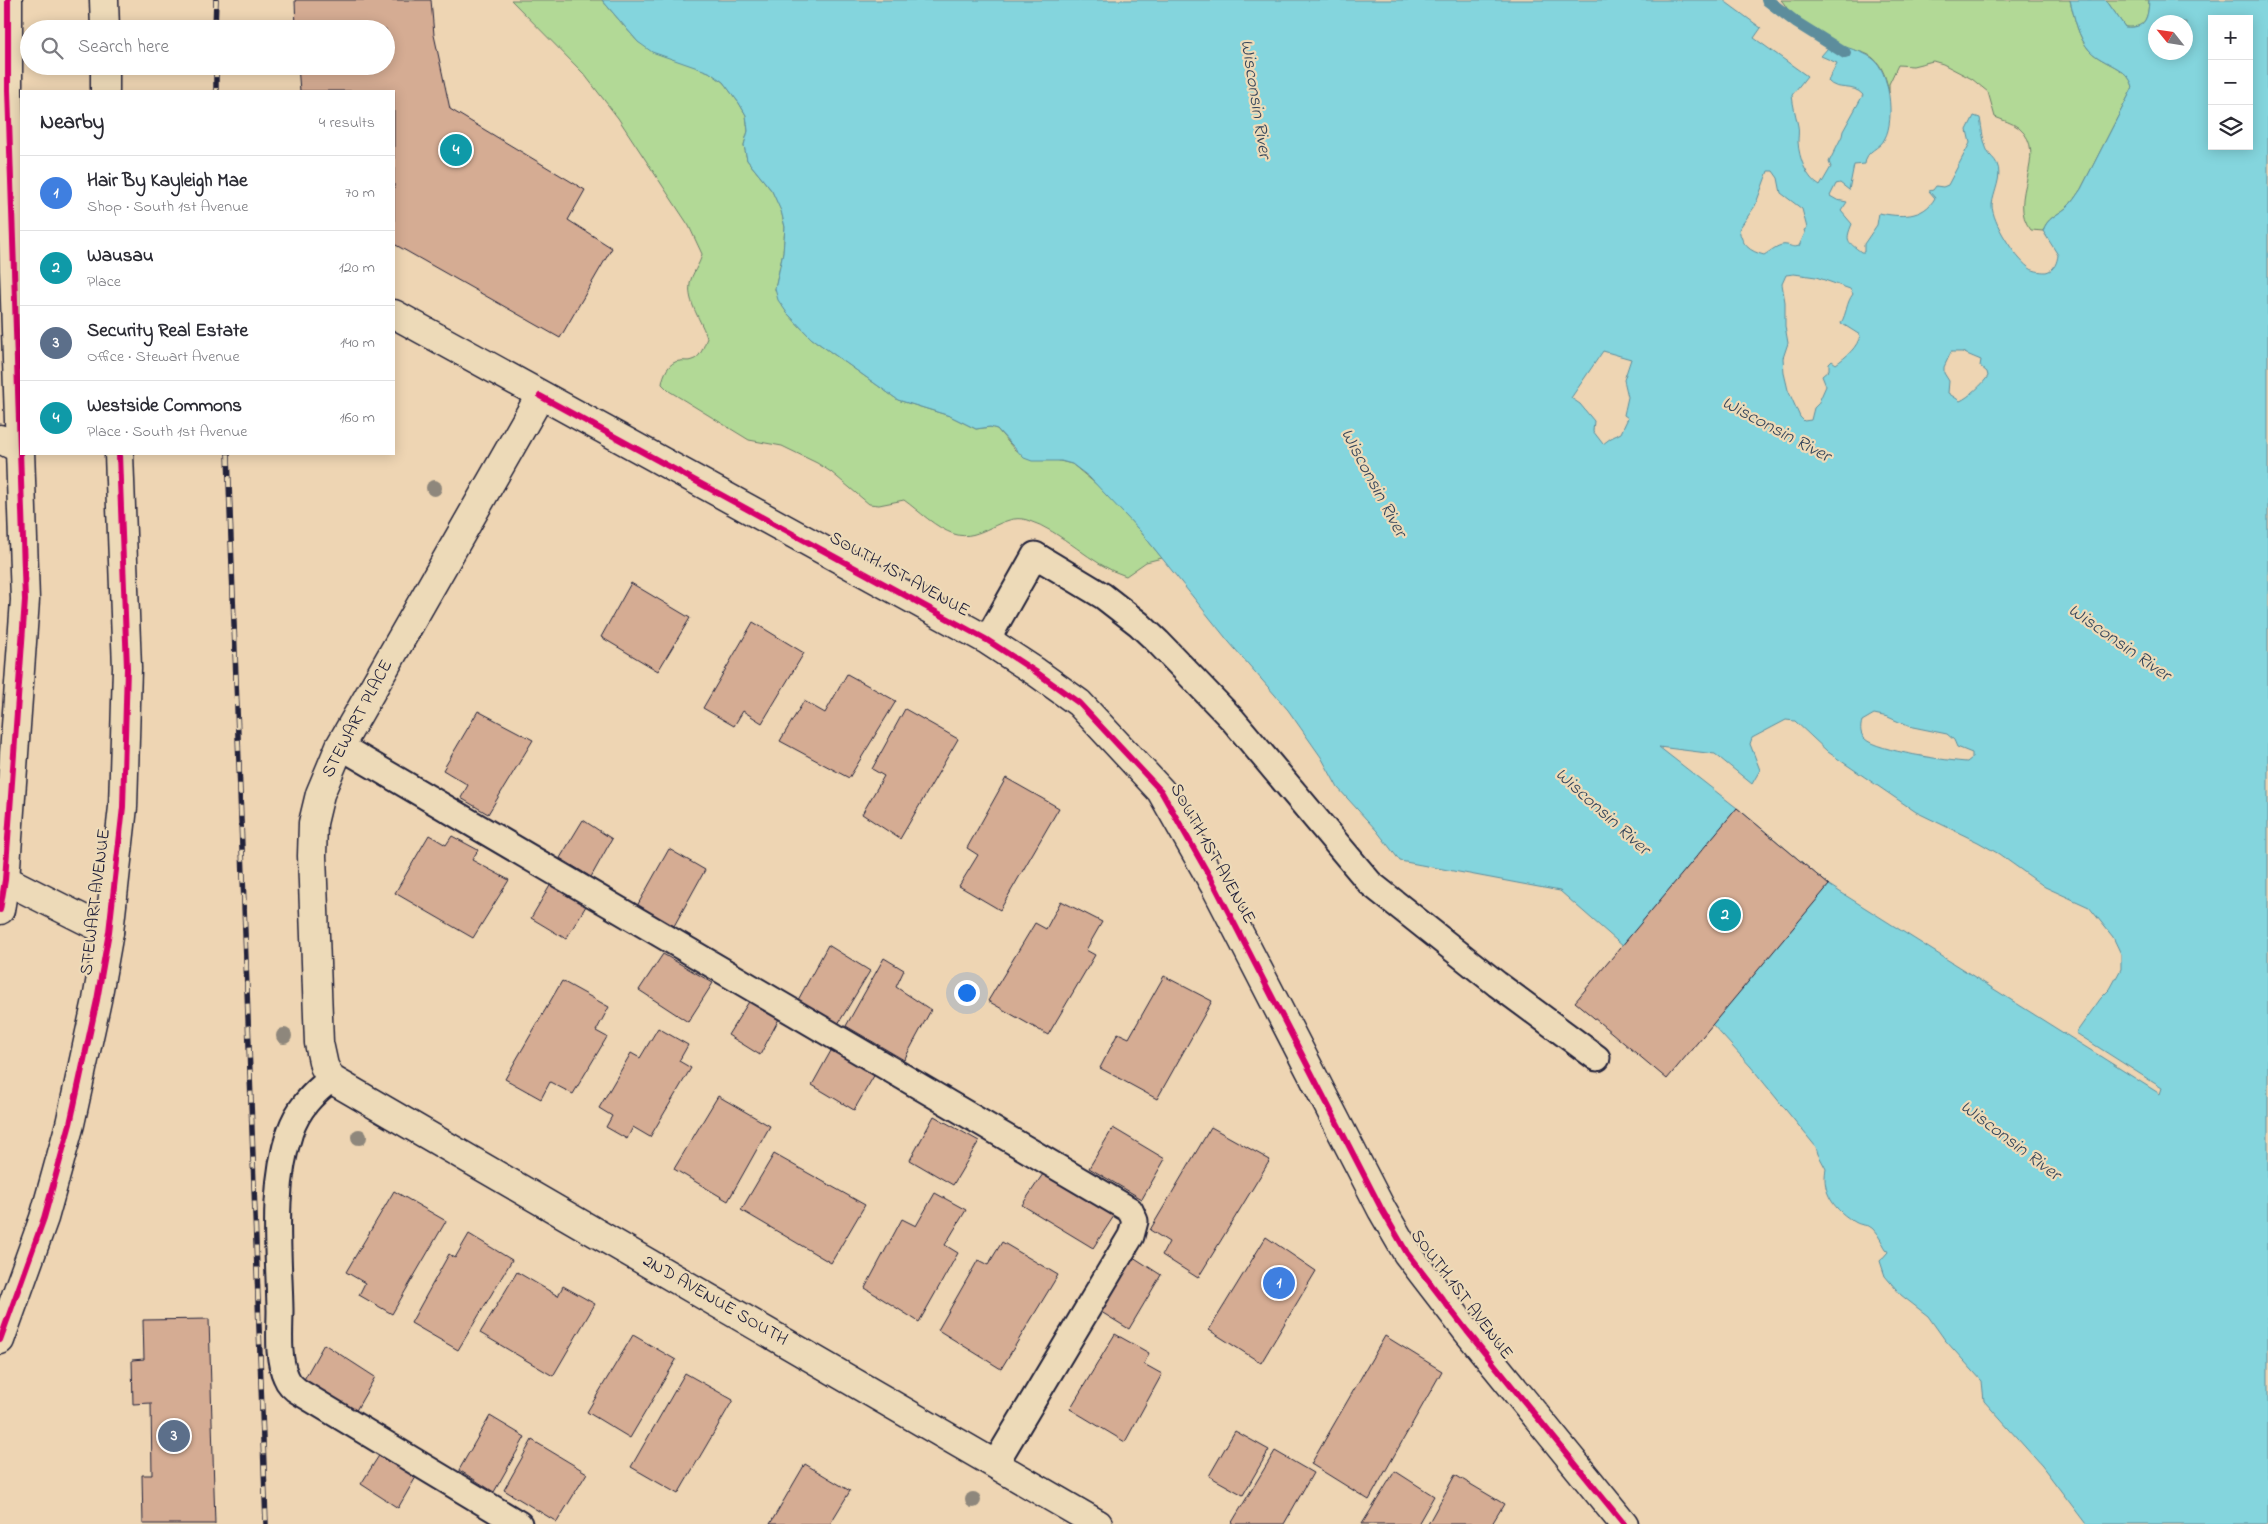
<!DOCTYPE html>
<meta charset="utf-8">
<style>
:root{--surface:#fff;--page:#f7f7f7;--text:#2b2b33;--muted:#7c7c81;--line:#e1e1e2;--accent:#d1495b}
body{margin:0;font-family:"Indie Flower",sans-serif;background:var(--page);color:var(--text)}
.controls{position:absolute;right:15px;top:15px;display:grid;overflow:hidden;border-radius:0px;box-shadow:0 2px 12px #0003}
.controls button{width:45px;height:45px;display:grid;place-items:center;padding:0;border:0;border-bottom:1px solid var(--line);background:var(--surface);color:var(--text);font:25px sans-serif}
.compass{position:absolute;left:2148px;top:15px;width:45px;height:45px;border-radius:50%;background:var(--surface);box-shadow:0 2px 12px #0003;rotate:300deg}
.you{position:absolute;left:966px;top:992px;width:18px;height:18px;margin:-12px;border:4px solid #fff;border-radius:50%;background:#1a73e8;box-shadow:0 0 0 8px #1a73e833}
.badge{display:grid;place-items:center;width:32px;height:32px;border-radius:50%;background:var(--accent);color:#fff;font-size:16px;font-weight:700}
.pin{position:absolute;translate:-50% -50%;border:2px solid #fff;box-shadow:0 1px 5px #0006}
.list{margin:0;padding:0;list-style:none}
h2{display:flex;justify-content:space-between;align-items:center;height:65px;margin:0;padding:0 20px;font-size:21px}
h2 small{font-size:16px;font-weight:400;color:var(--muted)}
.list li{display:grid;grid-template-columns:32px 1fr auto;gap:15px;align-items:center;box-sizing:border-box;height:75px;padding:0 20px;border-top:1px solid var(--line)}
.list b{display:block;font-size:19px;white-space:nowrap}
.list p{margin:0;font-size:16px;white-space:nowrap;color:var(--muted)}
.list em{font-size:16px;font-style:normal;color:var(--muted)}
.icon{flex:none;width:28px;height:28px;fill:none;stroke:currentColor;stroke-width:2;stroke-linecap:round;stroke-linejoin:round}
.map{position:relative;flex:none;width:2268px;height:1524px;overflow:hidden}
.search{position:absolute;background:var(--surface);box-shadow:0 2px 12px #0003;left:20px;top:20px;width:375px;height:55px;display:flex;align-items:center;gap:12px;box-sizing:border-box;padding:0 18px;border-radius:28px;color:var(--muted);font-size:19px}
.panel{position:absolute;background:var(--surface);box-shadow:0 2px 12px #0003;left:20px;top:90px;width:375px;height:365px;border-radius:0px}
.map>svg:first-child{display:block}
.green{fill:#b2d996;stroke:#6a7e68}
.water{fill:#84d5dd;stroke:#5d8d9c;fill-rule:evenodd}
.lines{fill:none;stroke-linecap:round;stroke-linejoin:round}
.stream{stroke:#5d8d9c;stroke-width:12}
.building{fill:#d5ac93;stroke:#22223b}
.service-casing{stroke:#22223b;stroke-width:29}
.minor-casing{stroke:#22223b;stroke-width:31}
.tertiary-casing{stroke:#22223b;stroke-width:31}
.primary-casing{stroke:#22223b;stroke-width:31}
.service{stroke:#eddab8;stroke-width:25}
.minor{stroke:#eddab8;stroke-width:28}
.tertiary{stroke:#eddab8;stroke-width:28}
.primary{stroke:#eddab8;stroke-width:28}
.rail-casing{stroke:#22223b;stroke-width:5.5}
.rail{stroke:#eddab8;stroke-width:4;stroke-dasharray:11;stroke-linecap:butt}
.cycleway-casing{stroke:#eddab8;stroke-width:9}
.cycleway{stroke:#d6006c;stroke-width:6}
.tree{fill:#8e877b}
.labels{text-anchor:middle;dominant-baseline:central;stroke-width:4.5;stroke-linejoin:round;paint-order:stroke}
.street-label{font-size:18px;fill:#22223b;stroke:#eddab8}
.water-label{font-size:19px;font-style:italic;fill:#36465b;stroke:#eddab8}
</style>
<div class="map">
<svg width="2268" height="1524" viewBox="0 0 2268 1524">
<rect width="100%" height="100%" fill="#eed5b3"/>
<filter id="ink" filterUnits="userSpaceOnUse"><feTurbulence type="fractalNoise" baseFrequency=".02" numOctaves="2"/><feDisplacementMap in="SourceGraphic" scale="10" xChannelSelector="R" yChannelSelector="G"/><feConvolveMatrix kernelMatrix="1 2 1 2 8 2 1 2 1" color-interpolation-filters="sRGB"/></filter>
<g filter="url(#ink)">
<g class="green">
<path d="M 511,0 L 602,0 L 638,42 L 709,72 L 723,82 L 739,103 L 746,115 L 748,131 L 744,145 L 747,160 L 772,191 L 781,210 L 785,227 L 783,253 L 775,289 L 787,313 L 811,338 L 898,400 L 950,416 L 976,429 L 990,427 L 997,429 L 1015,450 L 1072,464 L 1102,489 L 1141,532 L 1162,558 L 1146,562 L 1126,576 C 1090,565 1063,531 1027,520 C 1003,512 980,543 954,534 C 936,528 919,511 904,500 L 879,505 L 869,504 L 831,472 L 817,463 L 782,446 L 749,440 L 669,391 L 662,384 C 663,375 669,361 680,361 C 684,360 688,362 692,360 C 701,358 704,345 707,338 C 702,321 687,303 690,284 C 691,274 700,265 702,254 L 689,226 L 618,118 L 584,74 Z"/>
<path d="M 1781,0 L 2070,0 C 2074,16 2078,38 2090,51 C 2104,65 2128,67 2133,87 L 2081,189 C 2076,196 2072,203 2066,208 C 2056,216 2047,218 2043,231 L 2031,230 C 2005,199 2051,155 2019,128 C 2013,123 2002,120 1995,117 L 1988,92 L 1972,79 L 1943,64 L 1933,61 L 1913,66 L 1898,65 L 1889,84 L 1889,93 C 1887,81 1883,66 1873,58 C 1864,50 1852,52 1842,46 C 1825,36 1804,26 1790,12 C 1786,8 1785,4 1781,0 Z"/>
<path d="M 2106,0 L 2149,0 C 2148,18 2146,29 2125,27 Z"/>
</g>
<path class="water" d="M 602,0 L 1723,0 L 1761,28 L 1754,38 L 1807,76 L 1792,95 C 1793,106 1796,116 1798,126 C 1799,131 1798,137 1798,142 C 1799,158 1806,178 1820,186 L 1831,167 L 1829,162 L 1842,136 L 1843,131 L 1863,95 C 1853,83 1837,92 1828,81 L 1837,63 L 1821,56 L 1834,41 C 1848,50 1859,49 1872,58 C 1890,70 1895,120 1885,138 C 1880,150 1866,149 1865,164 L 1854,165 L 1849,190 L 1840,183 L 1836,184 L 1830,196 L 1837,200 L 1847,202 L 1841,211 L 1852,224 C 1845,241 1847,241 1861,252 L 1864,252 L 1864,244 L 1877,225 L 1879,213 C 1900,217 1923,219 1935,198 L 1929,191 L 1933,190 L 1936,186 L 1943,187 L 1948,185 L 1970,143 L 1967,130 L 1974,116 L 1980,118 C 1982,129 1983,142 1988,152 C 1990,156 1995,159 1997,164 C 2003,176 1993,193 1992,205 C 1992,222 2015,257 2028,267 C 2032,271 2040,272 2046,272 C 2055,270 2057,262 2058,255 L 2043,231 C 2047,218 2056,216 2066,208 C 2072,203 2076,196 2081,189 L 2133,87 C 2128,67 2104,65 2090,51 C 2078,38 2074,16 2070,0 L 2106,0 L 2125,27 C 2146,29 2148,18 2149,0 L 2268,0 L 2268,1524 L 2086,1524 L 2042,1466 L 1984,1401 L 1982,1381 L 1945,1340 L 1928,1316 L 1901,1295 L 1885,1276 L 1880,1261 L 1888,1252 C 1883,1245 1879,1235 1873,1229 C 1868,1224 1861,1226 1855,1222 C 1835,1211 1821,1192 1826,1169 L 1818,1154 L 1816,1147 L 1751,1067 L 1713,1025 L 1560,891 L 1400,861 L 1377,831 L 1338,788 L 1321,757 L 1288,710 L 1229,642 L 1141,532 L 1089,477 L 1072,464 L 1061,461 L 1032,461 L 1024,458 L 997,429 L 990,427 L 976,429 L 950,416 L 898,400 L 811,338 L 787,313 L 778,300 L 775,289 L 783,253 L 785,227 L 781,211 L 772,191 L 747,160 L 744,145 L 748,131 L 746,115 L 739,103 L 723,82 L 709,72 L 652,52 L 638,42 ZM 2212,19 L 2249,19 L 2249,146 L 2212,146 ZM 2156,22 L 2186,22 L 2186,52 L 2156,52 ZM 1768,171 L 1773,171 L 1778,178 L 1781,193 L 1802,209 L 1807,228 L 1804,230 L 1805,233 L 1799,246 C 1793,248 1792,246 1787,245 C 1779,243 1771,251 1764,255 C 1749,251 1742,245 1739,229 L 1755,206 ZM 1794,274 L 1816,277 L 1850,289 L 1853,294 C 1846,303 1847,313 1841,323 L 1860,335 C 1858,347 1846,357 1836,364 L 1832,361 L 1829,364 L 1829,370 L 1822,376 L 1826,386 L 1818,404 L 1814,408 L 1811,420 L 1804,421 L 1800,417 L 1788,390 L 1784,373 L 1783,358 L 1788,343 L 1785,326 L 1785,302 L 1782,284 L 1786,275 ZM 1603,351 L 1631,359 L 1624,380 L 1628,397 L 1624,415 L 1628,418 L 1621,433 L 1611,438 L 1603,444 L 1593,431 L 1594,421 L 1580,404 L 1571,398 ZM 1951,352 L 1962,352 L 1981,360 L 1980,366 L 1987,372 L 1988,376 C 1984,383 1968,398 1960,401 L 1948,393 L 1949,381 L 1944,373 L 1944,367 ZM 1874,714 L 1888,717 L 1908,726 L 1947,734 L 1954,740 L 1957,747 L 1972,753 L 1972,758 L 1967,762 C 1949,761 1877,751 1865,739 C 1860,734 1860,728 1862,721 ZM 1786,720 L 1795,721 L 1828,752 L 1916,812 L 1978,842 L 1999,854 L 2045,887 L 2089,907 L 2113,937 L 2121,954 L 2121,969 L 2110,989 L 2101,998 L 2076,1033 L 2162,1088 L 2160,1094 L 1829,885 L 1737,808 L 1659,747 L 1715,754 L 1752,784 L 1760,770 L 1750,744 L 1752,738 Z"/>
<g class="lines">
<path class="stream" d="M 1767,0 L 1797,23 L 1845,53"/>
</g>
<g class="building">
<path d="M 295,0 L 431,0 L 434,35 L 450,109 L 585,190 L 568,220 L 612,248 L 560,338 L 394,244 L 394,91 L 300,91 L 298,66 L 386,66 L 386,29 L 296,29 Z"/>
<path d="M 631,583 L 690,618 L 658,671 L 601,637 Z"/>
<path d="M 753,622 L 804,653 L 762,723 L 743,711 L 734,726 L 703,708 Z"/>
<path d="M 847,674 L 896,701 L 849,778 L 780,741 L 804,701 L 825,713 Z"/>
<path d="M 905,709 L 958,739 L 900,839 L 862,814 L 884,776 L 872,769 Z"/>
<path d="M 478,711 L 533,740 L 488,814 L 461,798 L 468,785 L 443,770 Z"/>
<path d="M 1006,778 L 1059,808 L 1000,910 L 959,886 L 978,855 L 967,848 Z"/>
<path d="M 1737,808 L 1829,885 L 1667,1079 L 1575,1002 Z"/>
<path d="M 583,820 L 612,839 L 591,877 L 560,858 Z"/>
<path d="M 429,835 L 446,845 L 452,836 L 478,850 L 472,860 L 509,880 L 473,938 L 395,893 Z"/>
<path d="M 669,849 L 705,870 L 674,926 L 637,906 Z"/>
<path d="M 551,884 L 586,906 L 566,939 L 531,918 Z"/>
<path d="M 1061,901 L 1102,922 L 1086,950 L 1095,955 L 1048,1035 L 988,1001 L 1035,923 L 1046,929 Z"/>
<path d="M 828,945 L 870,971 L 838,1024 L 798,1000 Z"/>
<path d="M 663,954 L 713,983 L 688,1022 L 639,990 Z"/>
<path d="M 884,958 L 904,970 L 896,987 L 931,1010 L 904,1060 L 846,1026 Z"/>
<path d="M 1164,976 L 1212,1001 L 1157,1099 L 1100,1068 L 1118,1033 L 1129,1038 Z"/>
<path d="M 562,981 L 609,1007 L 596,1031 L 607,1037 L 573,1094 L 550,1082 L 541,1099 L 505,1079 Z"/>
<path d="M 750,1000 L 780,1017 L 760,1055 L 728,1035 Z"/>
<path d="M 658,1028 L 688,1045 L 679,1061 L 691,1068 L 650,1137 L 633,1127 L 627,1139 L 606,1127 L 612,1116 L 599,1108 L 631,1053 L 640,1058 Z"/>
<path d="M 832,1049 L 875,1074 L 854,1110 L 812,1085 Z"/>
<path d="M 718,1096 L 770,1126 L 728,1201 L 674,1169 Z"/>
<path d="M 934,1116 L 979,1141 L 953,1185 L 910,1160 Z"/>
<path d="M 1211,1127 L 1270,1160 L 1198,1278 L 1162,1255 L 1169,1242 L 1150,1230 Z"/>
<path d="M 1113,1128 L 1165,1159 L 1142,1199 L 1089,1168 Z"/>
<path d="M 774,1154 L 865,1205 L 831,1263 L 741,1210 Z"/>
<path d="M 1045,1171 L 1116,1213 L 1093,1248 L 1022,1205 Z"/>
<path d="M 394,1191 L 446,1221 L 392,1314 L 359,1295 L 365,1283 L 346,1272 Z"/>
<path d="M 935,1193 L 966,1210 L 945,1245 L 958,1253 L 919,1322 L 865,1288 L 902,1219 L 916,1226 Z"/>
<path d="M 469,1234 L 512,1260 L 458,1350 L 411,1323 L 449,1254 L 455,1258 Z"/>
<path d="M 1266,1237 L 1316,1271 L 1261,1363 L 1209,1330 Z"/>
<path d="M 1002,1242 L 1058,1275 L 1001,1369 L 938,1330 L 978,1260 L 988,1265 Z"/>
<path d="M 1127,1253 L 1161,1275 L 1129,1329 L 1093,1307 Z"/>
<path d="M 517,1272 L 558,1296 L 563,1286 L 595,1304 L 553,1376 L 480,1333 Z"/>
<path d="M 209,1319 L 215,1524 L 143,1524 L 142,1475 L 152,1475 L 151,1403 L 133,1404 L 132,1360 L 144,1359 L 143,1320 Z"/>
<path d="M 1115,1334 L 1149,1353 L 1144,1364 L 1162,1374 L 1125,1442 L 1070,1409 Z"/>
<path d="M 633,1335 L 676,1360 L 630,1438 L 587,1412 Z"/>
<path d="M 1385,1336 L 1442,1371 L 1369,1500 L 1311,1464 Z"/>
<path d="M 324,1344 L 375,1377 L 354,1414 L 302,1383 Z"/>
<path d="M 685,1373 L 733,1400 L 678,1494 L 631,1467 Z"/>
<path d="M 490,1416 L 525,1437 L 494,1492 L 459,1470 Z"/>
<path d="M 1235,1431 L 1269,1450 L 1243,1495 L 1209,1476 Z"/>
<path d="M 532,1440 L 587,1473 L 557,1522 L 504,1490 Z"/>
<path d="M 1275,1451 L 1313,1473 L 1284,1524 L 1231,1524 Z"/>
<path d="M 380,1454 L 416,1477 L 398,1508 L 361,1484 Z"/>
<path d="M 805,1464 L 850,1491 L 830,1524 L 770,1524 Z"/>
<path d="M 1395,1471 L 1434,1496 L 1418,1524 L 1362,1524 Z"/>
<path d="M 1455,1475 L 1504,1504 L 1492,1524 L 1428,1524 Z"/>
</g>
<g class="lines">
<defs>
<g id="service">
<path d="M 987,640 L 1035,555 L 1103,596 L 1139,624 L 1158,642 L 1233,720 L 1370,883 L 1497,984 L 1597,1058"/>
<path d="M 340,746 L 1130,1210 L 1135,1221 L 1131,1236 L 995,1464"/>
<path d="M 331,1079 C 312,1094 298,1109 290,1132 C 271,1188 279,1252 280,1310 C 280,1330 277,1358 286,1377 C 289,1385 294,1389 301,1393 L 519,1524"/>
</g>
<g id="minor">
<path d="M 540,396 L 340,746 L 320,794 L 313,823 L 312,856 L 319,1043 L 324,1066 L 331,1079 L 1098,1524"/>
<path d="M 0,439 L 20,449"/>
<path d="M 0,877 L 109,932"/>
</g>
<path id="tertiary" d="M 394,314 L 987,640 L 1036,672 L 1079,703 L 1161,791 L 1215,886 L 1382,1210 L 1407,1253 L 1467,1331 L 1624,1524"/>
<g id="primary">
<path d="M 104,0 L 105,29"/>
<path d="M 105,66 L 105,91"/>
<path d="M 0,910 L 5,880 L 25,600 L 8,90 L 8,0"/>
<path d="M 0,1340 L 44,1218 L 70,1124 L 97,1000 L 109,932 L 123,807 L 127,668 L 119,454"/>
</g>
</defs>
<use href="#service" class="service-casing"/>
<use href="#minor" class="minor-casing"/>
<use href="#tertiary" class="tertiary-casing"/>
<use href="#primary" class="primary-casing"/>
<use href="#service" class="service"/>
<use href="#minor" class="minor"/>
<use href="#tertiary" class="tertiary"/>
<use href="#primary" class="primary"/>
<defs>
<g id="rail">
<path d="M 215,29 L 216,0"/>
<path d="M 216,66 L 216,91"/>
<path d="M 228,454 L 266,1524"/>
</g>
</defs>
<use href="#rail" class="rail-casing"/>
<use href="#rail" class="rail"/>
<defs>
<g id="cycleway">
<path d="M 540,396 L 987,640 L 1036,672 L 1079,703 L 1161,791 L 1215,886 L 1382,1210 L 1407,1253 L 1467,1331 L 1624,1524"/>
<path d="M 0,910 L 5,880 L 25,600 L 8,90 L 8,0"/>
<path d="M 0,1340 L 44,1218 L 70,1124 L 97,1000 L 109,932 L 123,807 L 127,668 L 119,454"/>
</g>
</defs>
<use href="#cycleway" class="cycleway-casing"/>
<use href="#cycleway" class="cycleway"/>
</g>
<g class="tree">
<circle cx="434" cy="488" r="8"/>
<circle cx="284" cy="1036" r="8"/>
<circle cx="359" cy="1137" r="8"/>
<circle cx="973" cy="1500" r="8"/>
</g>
</g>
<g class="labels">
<g class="street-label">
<text transform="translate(899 575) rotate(29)">SOUTH 1ST AVENUE</text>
<text transform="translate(358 719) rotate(-62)">STEWART PLACE</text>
<text transform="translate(1212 854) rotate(61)">SOUTH 1ST AVENUE</text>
<text transform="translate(96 902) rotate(-83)">STEWART AVENUE</text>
<text transform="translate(1461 1295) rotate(53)">SOUTH 1ST AVENUE</text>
<text transform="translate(715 1301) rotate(30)">2ND AVENUE SOUTH</text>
</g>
<g class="water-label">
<text transform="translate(1255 99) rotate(81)">Wisconsin River</text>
<text transform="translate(1776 430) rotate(28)">Wisconsin River</text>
<text transform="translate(1373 483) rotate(62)">Wisconsin River</text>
<text transform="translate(2119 643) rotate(35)">Wisconsin River</text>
<text transform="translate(1602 812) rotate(42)">Wisconsin River</text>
<text transform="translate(2010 1141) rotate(37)">Wisconsin River</text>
</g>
</g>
</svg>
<div class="controls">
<button>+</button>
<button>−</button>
<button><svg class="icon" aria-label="layers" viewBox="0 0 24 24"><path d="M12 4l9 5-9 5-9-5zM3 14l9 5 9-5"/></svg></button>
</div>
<svg class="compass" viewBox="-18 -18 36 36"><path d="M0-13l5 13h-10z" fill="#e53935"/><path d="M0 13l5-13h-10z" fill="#7c7c81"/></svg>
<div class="you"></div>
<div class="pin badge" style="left:1279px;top:1283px;background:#3f7fe0">1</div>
<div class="pin badge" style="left:1725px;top:915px;background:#0f9aa8">2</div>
<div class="pin badge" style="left:174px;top:1436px;background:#5c6f8a">3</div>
<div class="pin badge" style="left:456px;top:150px;background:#0f9aa8">4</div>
<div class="search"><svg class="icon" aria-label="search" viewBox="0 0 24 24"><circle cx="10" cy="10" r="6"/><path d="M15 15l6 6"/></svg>Search here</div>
<section class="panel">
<h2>Nearby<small>4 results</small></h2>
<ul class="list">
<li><span class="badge" style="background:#3f7fe0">1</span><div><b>Hair By Kayleigh Mae</b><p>Shop · South 1st Avenue</p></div><em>70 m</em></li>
<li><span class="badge" style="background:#0f9aa8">2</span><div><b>Wausau</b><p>Place</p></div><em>120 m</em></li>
<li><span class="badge" style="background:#5c6f8a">3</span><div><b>Security Real Estate</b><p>Office · Stewart Avenue</p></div><em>140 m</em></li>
<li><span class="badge" style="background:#0f9aa8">4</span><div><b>Westside Commons</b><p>Place · South 1st Avenue</p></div><em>160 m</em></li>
</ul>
</section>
</div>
